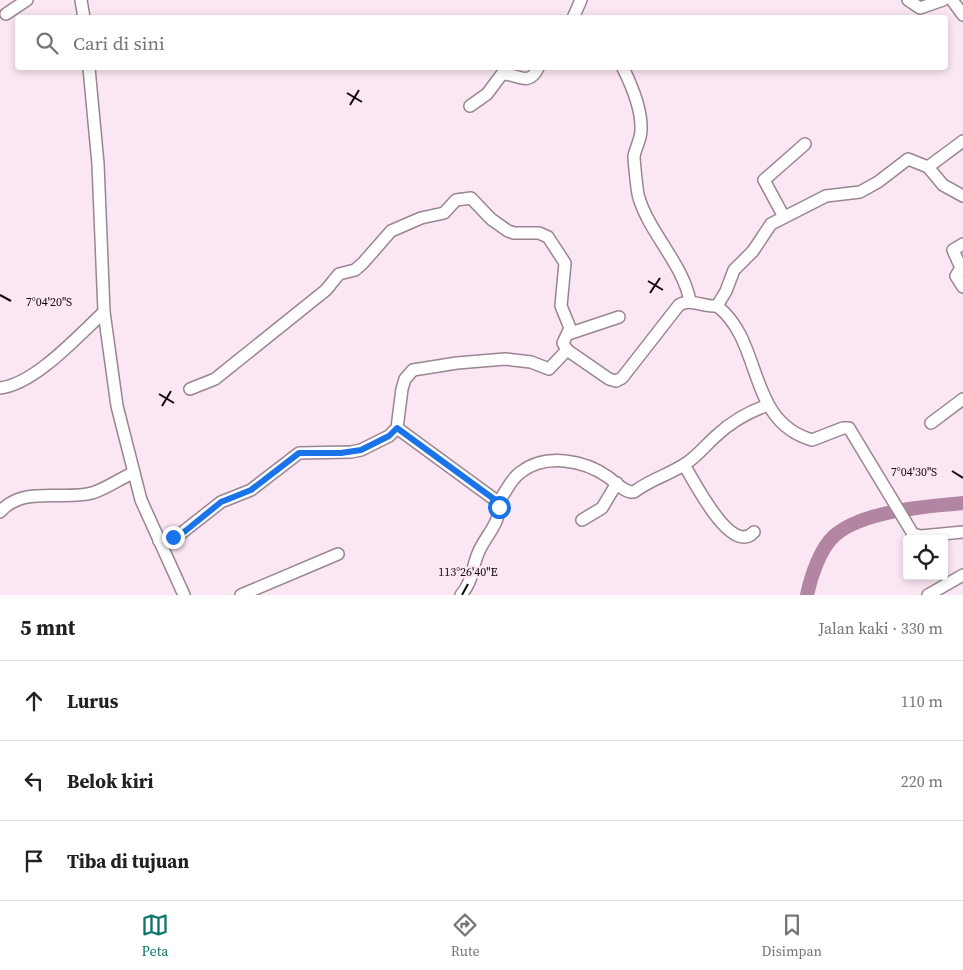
<!DOCTYPE html>
<html lang="id">
<meta charset="utf-8">
<style>
:root{--surface:#fff;--page:#f6f6f6;--text:#202124;--muted:#757577;--line:#e0e0e0;--accent:#0f766e}
body{margin:0;font-family:"Source Serif 4",serif;background:var(--page);color:var(--text)}
.controls{position:absolute;right:15px;bottom:15px;display:grid;overflow:hidden;border-radius:5px;box-shadow:0 2px 8px #0003}
.controls button{width:45px;height:45px;display:grid;place-items:center;padding:0;border:0;border-bottom:1px solid var(--line);background:var(--surface);color:var(--text);font:25px sans-serif}
.stop{position:absolute;width:15px;height:15px;margin:-11px;border:4px solid #1a73e8;border-radius:50%;background:#fff}
.stop.end{background:#1a73e8;border-color:#fff;box-shadow:0 1px 5px #0008}
.list{margin:0;padding:0;list-style:none}
h2{display:flex;justify-content:space-between;align-items:center;height:65px;margin:0;padding:0 20px;font-size:21px}
h2 small{font-size:16px;font-weight:400;color:var(--muted)}
.list li{display:grid;grid-template-columns:32px 1fr auto;gap:15px;align-items:center;box-sizing:border-box;height:80px;padding:0 20px;border-top:1px solid var(--line)}
.list b{display:block;font-size:19px;white-space:nowrap}
.list em{font-size:16px;font-style:normal;color:var(--muted)}
.icon{flex:none;width:28px;height:28px;fill:none;stroke:currentColor;stroke-width:2;stroke-linecap:round;stroke-linejoin:round}
.map{position:relative;flex:none;width:963px;height:595px;overflow:hidden}
.search{position:absolute;background:var(--surface);box-shadow:0 2px 8px #0003;left:15px;right:15px;top:15px;height:55px;display:flex;align-items:center;gap:12px;box-sizing:border-box;padding:0 18px;border-radius:5px;color:var(--muted);font-size:19px}
.sheet{height:305px;background:var(--surface)}
nav{display:flex;justify-content:space-around;align-items:center;box-sizing:border-box;height:70px;border-top:1px solid var(--line);background:var(--surface);font-size:14px;color:var(--muted)}
nav a{display:grid;justify-items:center;gap:2px}
nav .on{color:var(--accent)}
.map>svg:first-child{display:block}
.lines{fill:none;stroke-linecap:round;stroke-linejoin:round}
.river{stroke:#b285a3;stroke-width:14}
.minor-casing{stroke:#998692;stroke-width:14}
.minor{stroke:#fff;stroke-width:11}
.route{stroke:#1a73e8;stroke-width:6}
.ticks{fill:none;stroke:#110a0e;stroke-width:2}
.ticks-label{font-size:12px;text-anchor:middle;fill:#110a0e;stroke:#fbe6f3;stroke-width:5;stroke-linejoin:round;paint-order:stroke}
</style>
<div class="map">
<svg width="963" height="595" viewBox="0 0 963 595">
<rect width="100%" height="100%" fill="#fbe6f3"/>
<g class="lines">
<path class="river" d="M 807,595 C 811,576 820,549 834,536 C 862,511 927,506 963,503"/>
<defs>
<g id="minor">
<path d="M 81,0 L 84,18"/>
<path d="M 908,0 L 920,8 L 943,0"/>
<path d="M 952,0 L 963,15"/>
<path d="M 6,14 L 27,0"/>
<path d="M 573,18 L 581,0"/>
<path d="M 89,68 L 98,164 L 104,312 L 117,406 L 141,500 L 184,595"/>
<path d="M 623,68 C 632,86 642,109 641,130 C 641,139 636,147 634,156 C 634,159 637,194 639,198 C 650,234 683,264 690,301"/>
<path d="M 470,106 L 487,94 L 502,74 C 516,73 529,88 538,68"/>
<path d="M 928,167 L 943,185 L 963,196"/>
<path d="M 784,217 L 764,180 L 805,144"/>
<path d="M 963,244 L 953,250 L 961,268 L 956,276 L 963,287"/>
<path d="M 717,306 C 764,342 746,421 812,440 L 843,428 L 849,428 L 913,534 L 921,536 L 963,532"/>
<path d="M 568,334 L 619,317"/>
<path d="M 0,388 C 35,384 78,336 104,312"/>
<path d="M 190,389 L 215,379 L 326,290 L 339,274 L 355,270 L 363,263 L 391,231 L 421,218 L 444,213 L 456,200 L 471,198 L 491,219 L 508,231 L 514,233 L 539,233 L 548,237 L 565,263 L 561,306 L 570,328 L 563,343 L 567,350"/>
<path d="M 931,423 L 963,399"/>
<path d="M 397,428 L 498,502 C 506,493 510,479 521,472 C 546,453 584,460 608,477 C 615,482 625,493 634,492 C 652,478 670,475 688,462 C 698,455 706,445 716,436 C 732,421 748,412 768,405"/>
<path d="M 684,465 C 694,480 731,557 754,532"/>
<path d="M 0,512 C 23,485 62,501 92,493 C 106,489 119,479 133,473"/>
<path d="M 582,520 L 602,508 L 617,483"/>
<path d="M 159,541 L 179,535 L 221,502 L 251,490 L 299,453 L 351,452 L 361,450 L 389,436 L 397,428 L 402,389 L 405,379 L 413,370 L 457,363 L 505,359 L 531,362 L 549,369 L 567,350 L 609,379 L 616,381 L 622,378 L 679,305 C 690,298 703,307 717,306 L 726,291 L 734,270 L 753,251 L 771,224 L 826,196 L 860,192 L 878,182 L 908,159 L 928,167 L 963,141"/>
<path d="M 241,595 L 338,554"/>
<path d="M 461,595 C 473,580 471,572 477,556 C 483,537 503,523 498,502"/>
<path d="M 928,595 L 963,575"/>
</g>
</defs>
<use href="#minor" class="minor-casing"/>
<use href="#minor" class="minor"/>
</g>
<g class="lines">
<path class="route" d="M 173,537 L 184,532 L 221,502 L 251,490 L 299,453 L 341,453 L 361,450 L 389,436 L 397,428 L 498,502 L 499,507"/>
</g>
<path class="ticks" d="M 347,93 L 362,102M 350,105 L 359,90M 648,281 L 663,290M 650,293 L 660,278M 0,295 L 11,301M 159,394 L 174,403M 162,406 L 171,391M 952,471 L 963,478M 462,595 L 468,584"/>
<g class="ticks-label">
<text x="49" y="306">7°04'20"S</text>
<text x="914" y="476">7°04'30"S</text>
<text x="468" y="576">113°26'40"E</text>
</g>
</svg>
<div class="controls">
<button><svg class="icon" aria-label="locate" viewBox="0 0 24 24"><circle cx="12" cy="12" r="6"/><path d="M12 2v4M12 18v4M2 12h4M18 12h4"/></svg></button>
</div>
<div class="stop" style="left:499px;top:507px"></div>
<div class="stop end" style="left:173px;top:537px"></div>
<div class="search"><svg class="icon" aria-label="search" viewBox="0 0 24 24"><circle cx="10" cy="10" r="6"/><path d="M15 15l6 6"/></svg>Cari di sini</div>
</div>
<section class="sheet">
<h2>5 mnt<small>Jalan kaki · 330 m</small></h2>
<ul class="list">
<li><svg class="icon" aria-label="ahead" viewBox="0 0 24 24"><path d="M12 20V5M6 11l6-6 6 6"/></svg><div><b>Lurus</b></div><em>110 m</em></li>
<li><svg class="icon" aria-label="left" viewBox="0 0 24 24"><path d="M17 20v-9H6M10 6l-5 5 5 5"/></svg><div><b>Belok kiri</b></div><em>220 m</em></li>
<li><svg class="icon" aria-label="arrive" viewBox="0 0 24 24"><path d="M6 21V4h12l-3 4 3 4H6"/></svg><div><b>Tiba di tujuan</b></div></li>
</ul>
</section>
<nav>
<a class="on"><svg class="icon" aria-label="map" viewBox="0 0 24 24"><path d="M3 6l6-2 6 2 6-2v14l-6 2-6-2-6 2zM9 4v14M15 6v14"/></svg>Peta</a>
<a><svg class="icon" aria-label="directions" viewBox="0 0 24 24"><path d="M12 3l9 9-9 9-9-9zM9 14v-3h6M13 9l2 2-2 2"/></svg>Rute</a>
<a><svg class="icon" aria-label="saved" viewBox="0 0 24 24"><path d="M7 4h10v16l-5-4-5 4z"/></svg>Disimpan</a>
</nav>
